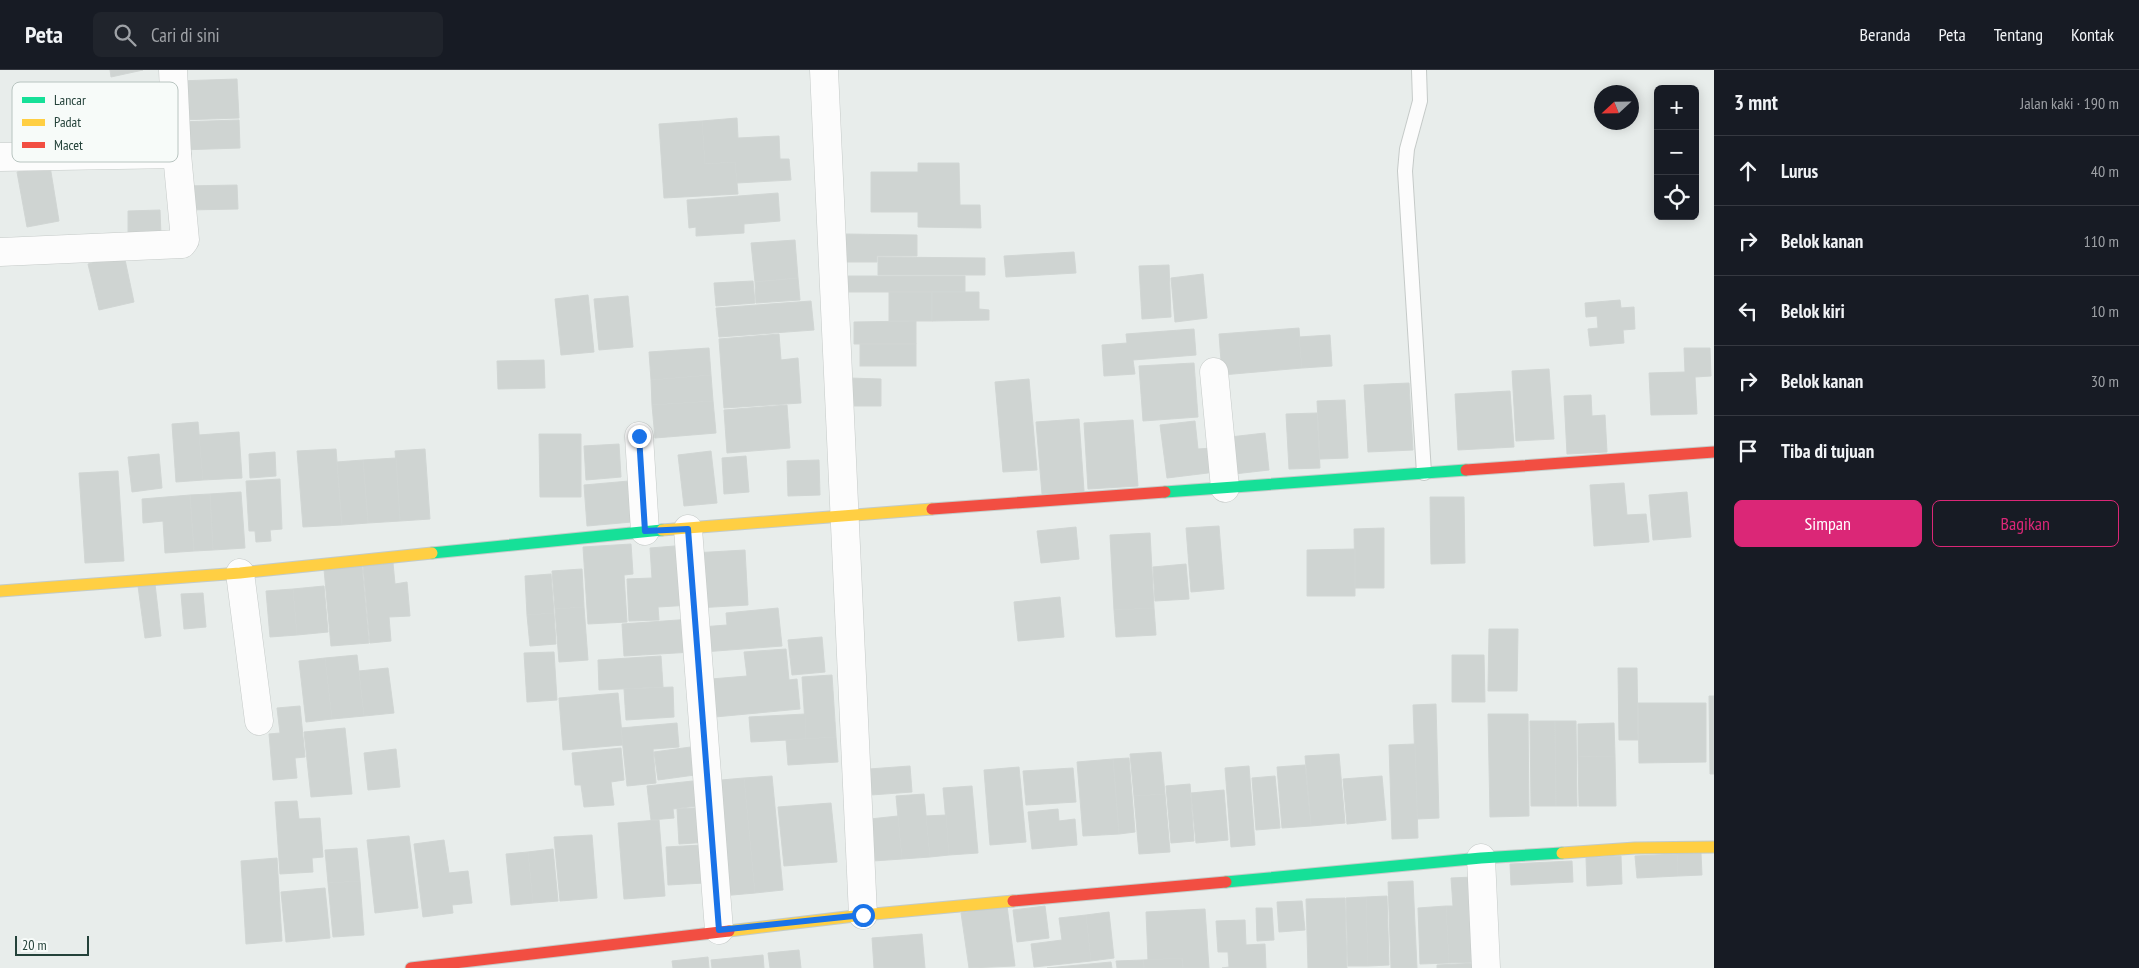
<!DOCTYPE html>
<html lang="id">
<meta charset="utf-8">
<style>
:root{--surface:#171b24;--page:#20242c;--text:#f1f3f6;--muted:#9ea1a6;--line:#363941;--accent:#db2777}
body{margin:0;font-family:"PT Sans Narrow",sans-serif;background:var(--page);color:var(--text)}
.controls{position:absolute;right:15px;top:15px;display:grid;overflow:hidden;border-radius:8px;box-shadow:0 2px 12px #0003}
.controls button{width:45px;height:45px;display:grid;place-items:center;padding:0;border:0;border-bottom:1px solid var(--line);background:var(--surface);color:var(--text);font:25px sans-serif}
.compass{position:absolute;left:1594px;top:15px;width:45px;height:45px;border-radius:50%;background:var(--surface);box-shadow:0 2px 12px #0003;rotate:248deg}
.scale{position:absolute;left:15px;bottom:12px;width:74px;box-sizing:border-box;padding-left:5px;border:2px solid #24423a;border-top:0;font-size:14px;line-height:18px;white-space:nowrap;color:#24423a;-webkit-text-stroke:4px #f7fbf9;paint-order:stroke}
.stop{position:absolute;width:15px;height:15px;margin:-11px;border:4px solid #1a73e8;border-radius:50%;background:#fff}
.stop.end{background:#1a73e8;border-color:#fff;box-shadow:0 1px 5px #0008}
.list{margin:0;padding:0;list-style:none}
h2{display:flex;justify-content:space-between;align-items:center;height:65px;margin:0;padding:0 20px;font-size:21px}
h2 small{font-size:16px;font-weight:400;color:var(--muted)}
.list li{display:grid;grid-template-columns:32px 1fr auto;gap:15px;align-items:center;box-sizing:border-box;height:70px;padding:0 20px;border-top:1px solid var(--line)}
.list b{display:block;font-size:19px;white-space:nowrap}
.list em{font-size:16px;font-style:normal;color:var(--muted)}
.actions{display:flex;gap:10px;padding:15px 20px}
.actions a{flex:1;padding:11px 0;border:1px solid var(--accent);border-radius:8px;text-align:center;font-size:18px;color:var(--accent)}
.actions .main{background:var(--accent);color:#fff}
.icon{flex:none;width:28px;height:28px;fill:none;stroke:currentColor;stroke-width:2;stroke-linecap:round;stroke-linejoin:round}
.map{position:relative;flex:none;width:1714px;height:898px;overflow:hidden}
header{display:flex;align-items:center;gap:30px;box-sizing:border-box;height:70px;padding:0 25px;background:var(--surface);border-bottom:1px solid var(--line)}
header strong{font-size:24px}
nav{display:flex;gap:28px;margin-inline-start:auto;font-size:18px}
.search{width:350px;height:45px;background:var(--page);display:flex;align-items:center;gap:12px;box-sizing:border-box;padding:0 18px;border-radius:8px;color:var(--muted);font-size:19px}
main{display:flex}
aside{flex:1;background:var(--surface)}
.map>svg:first-child{display:block}
.building{fill:#cfd4d2;stroke:#d1d6d4}
.lines{fill:none;stroke-linecap:round;stroke-linejoin:round}
.lane-casing{stroke:#c5cac8;stroke-width:16}
.street-casing{stroke:#c5cac8;stroke-width:29}
.fast-casing{stroke:#c3cbc8;stroke-width:13}
.slow-casing{stroke:#c3cbc8;stroke-width:13}
.jam-casing{stroke:#c3cbc8;stroke-width:13}
.lane{stroke:#fcfcfc;stroke-width:14}
.street{stroke:#fcfcfc;stroke-width:28}
.fast{stroke:#16e098;stroke-width:11}
.slow{stroke:#ffcf43;stroke-width:11}
.jam{stroke:#f24e42;stroke-width:11}
.route{stroke:#1a73e8;stroke-width:6}
.key{fill:#f7fbf9;stroke:#b8c4c0;stroke-width:1}
.key-label{font-size:14px;fill:#24423a}
</style>
<header>
<strong>Peta</strong>
<div class="search"><svg class="icon" aria-label="search" viewBox="0 0 24 24"><circle cx="10" cy="10" r="6"/><path d="M15 15l6 6"/></svg>Cari di sini</div>
<nav><a>Beranda</a><a>Peta</a><a>Tentang</a><a>Kontak</a></nav>
</header>
<main>
<div class="map">
<svg width="1714" height="898" viewBox="0 0 1714 898">
<rect width="100%" height="100%" fill="#e8edeb"/>
<g class="building">
<path d="M 110,0 L 143,0 L 111,7 Z"/>
<path d="M 237,9 L 239,48 L 179,50 L 178,11 Z"/>
<path d="M 737,48 L 738,68 L 779,66 L 780,89 L 789,89 L 791,110 L 737,113 L 735,92 L 705,94 L 702,51 Z"/>
<path d="M 239,50 L 240,78 L 179,80 L 178,52 Z"/>
<path d="M 702,51 L 705,94 L 735,92 L 738,124 L 664,128 L 659,54 Z"/>
<path d="M 918,93 L 959,93 L 960,135 L 980,135 L 981,158 L 918,157 L 918,142 L 871,142 L 871,102 L 918,102 Z"/>
<path d="M 50,96 L 59,151 L 27,157 L 17,102 Z"/>
<path d="M 237,115 L 238,139 L 186,140 L 185,116 Z"/>
<path d="M 778,123 L 780,151 L 744,154 L 744,163 L 696,166 L 696,157 L 689,158 L 687,130 Z"/>
<path d="M 160,140 L 161,165 L 128,166 L 128,141 Z"/>
<path d="M 845,164 L 917,165 L 917,186 L 877,186 L 877,192 L 845,192 Z"/>
<path d="M 795,170 L 798,208 L 755,212 L 751,173 Z"/>
<path d="M 1074,182 L 1076,203 L 1006,207 L 1004,186 Z"/>
<path d="M 124,185 L 134,232 L 99,240 L 88,194 Z"/>
<path d="M 878,187 L 985,188 L 985,205 L 878,205 Z"/>
<path d="M 1169,195 L 1171,247 L 1142,249 L 1139,196 Z"/>
<path d="M 1203,204 L 1207,248 L 1175,252 L 1171,208 Z"/>
<path d="M 847,206 L 965,206 L 965,222 L 848,222 Z"/>
<path d="M 798,208 L 800,230 L 756,233 L 755,212 Z"/>
<path d="M 753,211 L 755,233 L 716,236 L 714,213 Z"/>
<rect x="889" y="222" width="43" height="29"/>
<path d="M 932,222 L 979,222 L 979,239 L 989,240 L 989,250 L 932,251 Z"/>
<path d="M 588,225 L 594,282 L 561,285 L 555,229 Z"/>
<path d="M 628,226 L 633,277 L 599,280 L 594,229 Z"/>
<path d="M 1620,230 L 1621,238 L 1634,237 L 1635,259 L 1623,260 L 1624,273 L 1590,276 L 1588,259 L 1598,258 L 1597,246 L 1586,247 L 1585,233 Z"/>
<path d="M 811,231 L 814,260 L 719,267 L 716,238 Z"/>
<path d="M 916,251 L 916,274 L 854,274 L 854,252 Z"/>
<path d="M 1299,258 L 1302,298 L 1222,305 L 1219,264 Z"/>
<path d="M 1194,259 L 1196,285 L 1133,290 L 1135,304 L 1104,306 L 1102,275 L 1127,273 L 1126,264 Z"/>
<path d="M 779,264 L 781,290 L 798,288 L 801,333 L 724,338 L 719,269 Z"/>
<path d="M 1330,265 L 1332,296 L 1302,298 L 1299,267 Z"/>
<rect x="860" y="274" width="56" height="22"/>
<path d="M 709,278 L 711,305 L 651,310 L 649,282 Z"/>
<path d="M 1684,278 L 1710,278 L 1711,306 L 1695,307 L 1697,344 L 1651,345 L 1649,303 L 1685,302 Z"/>
<path d="M 544,290 L 545,318 L 498,319 L 497,291 Z"/>
<path d="M 1194,293 L 1198,347 L 1143,351 L 1139,296 Z"/>
<path d="M 1549,299 L 1554,369 L 1516,371 L 1512,301 Z"/>
<path d="M 711,305 L 713,331 L 652,335 L 651,310 Z"/>
<path d="M 849,308 L 881,309 L 881,336 L 849,336 Z"/>
<path d="M 1029,309 L 1037,400 L 1003,402 L 995,312 Z"/>
<path d="M 1409,313 L 1413,380 L 1368,382 L 1364,315 Z"/>
<path d="M 1510,321 L 1514,377 L 1458,380 L 1455,324 Z"/>
<path d="M 1591,325 L 1592,346 L 1605,345 L 1607,382 L 1567,384 L 1564,326 Z"/>
<path d="M 1345,330 L 1348,388 L 1320,389 L 1317,331 Z"/>
<path d="M 713,331 L 716,363 L 655,368 L 652,335 Z"/>
<path d="M 787,335 L 790,378 L 727,383 L 724,340 Z"/>
<path d="M 1317,343 L 1320,398 L 1289,399 L 1286,344 Z"/>
<path d="M 1079,349 L 1084,421 L 1042,424 L 1036,352 Z"/>
<path d="M 1133,350 L 1138,416 L 1088,419 L 1084,353 Z"/>
<path d="M 1195,351 L 1198,379 L 1212,378 L 1216,402 L 1167,408 L 1160,355 Z"/>
<path d="M 198,352 L 203,410 L 176,412 L 172,354 Z"/>
<path d="M 239,362 L 242,408 L 203,410 L 199,365 Z"/>
<path d="M 1265,363 L 1269,400 L 1234,404 L 1230,367 Z"/>
<path d="M 539,364 L 581,364 L 581,427 L 540,427 Z"/>
<path d="M 619,374 L 621,407 L 586,410 L 584,376 Z"/>
<path d="M 336,379 L 342,455 L 303,457 L 297,381 Z"/>
<path d="M 425,379 L 430,449 L 400,451 L 395,381 Z"/>
<path d="M 711,381 L 717,433 L 684,436 L 678,385 Z"/>
<path d="M 275,382 L 276,406 L 250,408 L 249,384 Z"/>
<path d="M 159,384 L 162,418 L 132,422 L 128,387 Z"/>
<path d="M 746,386 L 749,422 L 724,424 L 722,388 Z"/>
<path d="M 396,388 L 400,451 L 368,453 L 363,390 Z"/>
<path d="M 363,390 L 368,453 L 342,455 L 337,392 Z"/>
<path d="M 819,390 L 820,425 L 788,426 L 787,391 Z"/>
<path d="M 118,401 L 124,491 L 85,493 L 79,403 Z"/>
<path d="M 280,409 L 282,459 L 270,460 L 271,471 L 256,472 L 255,461 L 249,461 L 246,411 Z"/>
<path d="M 629,411 L 632,452 L 587,456 L 584,415 Z"/>
<path d="M 1624,413 L 1627,445 L 1646,444 L 1649,472 L 1594,476 L 1590,415 Z"/>
<path d="M 241,422 L 245,478 L 213,480 L 210,424 Z"/>
<path d="M 1687,422 L 1691,467 L 1653,470 L 1649,425 Z"/>
<path d="M 210,424 L 213,480 L 194,481 L 190,425 Z"/>
<path d="M 190,425 L 194,481 L 165,483 L 163,451 L 143,453 L 142,429 Z"/>
<path d="M 1430,427 L 1464,427 L 1465,493 L 1431,494 Z"/>
<path d="M 1219,456 L 1224,519 L 1191,522 L 1186,458 Z"/>
<path d="M 1076,457 L 1079,489 L 1041,493 L 1037,461 Z"/>
<path d="M 1384,458 L 1384,518 L 1355,518 L 1354,459 Z"/>
<path d="M 1150,463 L 1154,538 L 1114,540 L 1110,465 Z"/>
<path d="M 631,474 L 633,504 L 624,505 L 627,552 L 588,554 L 583,477 Z"/>
<path d="M 687,475 L 691,535 L 658,537 L 659,550 L 629,551 L 627,509 L 652,508 L 650,478 Z"/>
<path d="M 1355,479 L 1355,526 L 1307,526 L 1307,480 Z"/>
<path d="M 745,480 L 748,535 L 696,538 L 693,483 Z"/>
<path d="M 393,493 L 395,514 L 407,512 L 410,546 L 389,547 L 391,571 L 370,573 L 363,496 Z"/>
<path d="M 1186,494 L 1189,529 L 1155,531 L 1153,497 Z"/>
<path d="M 362,496 L 369,573 L 331,576 L 324,499 Z"/>
<path d="M 582,499 L 584,537 L 555,539 L 552,501 Z"/>
<path d="M 551,504 L 554,543 L 527,545 L 525,506 Z"/>
<path d="M 155,514 L 161,566 L 145,568 L 138,516 Z"/>
<path d="M 324,516 L 328,562 L 297,565 L 293,519 Z"/>
<path d="M 293,519 L 297,565 L 270,567 L 266,521 Z"/>
<path d="M 203,523 L 206,557 L 184,559 L 181,524 Z"/>
<path d="M 1060,527 L 1064,567 L 1018,571 L 1014,532 Z"/>
<path d="M 584,537 L 588,590 L 559,592 L 555,539 Z"/>
<path d="M 778,538 L 782,576 L 703,582 L 701,557 L 727,555 L 726,543 Z"/>
<path d="M 1154,538 L 1156,565 L 1116,567 L 1114,540 Z"/>
<path d="M 554,543 L 556,574 L 530,576 L 527,545 Z"/>
<path d="M 692,549 L 693,582 L 624,586 L 622,554 Z"/>
<path d="M 1489,559 L 1518,559 L 1517,621 L 1488,621 Z"/>
<path d="M 822,567 L 825,602 L 792,605 L 788,570 Z"/>
<path d="M 786,579 L 789,610 L 797,609 L 800,639 L 715,647 L 711,609 L 747,606 L 744,582 Z"/>
<path d="M 554,582 L 557,630 L 527,632 L 524,583 Z"/>
<path d="M 357,585 L 364,646 L 332,649 L 325,588 Z"/>
<path d="M 1452,585 L 1484,585 L 1485,632 L 1452,632 Z"/>
<path d="M 661,586 L 663,617 L 599,620 L 598,590 Z"/>
<path d="M 325,588 L 332,649 L 306,652 L 299,591 Z"/>
<path d="M 388,598 L 394,643 L 364,646 L 359,601 Z"/>
<path d="M 1618,598 L 1637,598 L 1638,670 L 1619,670 Z"/>
<path d="M 832,605 L 836,667 L 806,669 L 802,607 Z"/>
<path d="M 673,617 L 674,647 L 626,650 L 624,619 Z"/>
<path d="M 618,623 L 623,675 L 563,680 L 559,628 Z"/>
<path d="M 1709,626 L 1714,626 L 1714,704 L 1710,704 Z"/>
<path d="M 1638,633 L 1706,633 L 1706,692 L 1639,693 Z"/>
<path d="M 1436,634 L 1439,748 L 1417,749 L 1413,635 Z"/>
<path d="M 300,636 L 305,687 L 295,688 L 297,708 L 273,710 L 269,664 L 280,663 L 277,638 Z"/>
<path d="M 805,644 L 806,669 L 751,672 L 749,647 Z"/>
<path d="M 1488,644 L 1528,644 L 1529,746 L 1490,747 Z"/>
<path d="M 1530,651 L 1555,651 L 1556,736 L 1531,736 Z"/>
<path d="M 1555,651 L 1576,651 L 1577,736 L 1556,736 Z"/>
<path d="M 677,653 L 679,677 L 653,679 L 656,713 L 627,716 L 621,658 Z"/>
<path d="M 1614,653 L 1615,686 L 1578,687 L 1578,654 Z"/>
<path d="M 345,658 L 352,724 L 311,727 L 304,662 Z"/>
<path d="M 836,667 L 838,692 L 788,695 L 786,670 Z"/>
<path d="M 1415,674 L 1418,768 L 1392,769 L 1389,675 Z"/>
<path d="M 698,676 L 702,704 L 658,710 L 654,682 Z"/>
<path d="M 621,678 L 624,710 L 611,712 L 614,735 L 584,737 L 581,715 L 575,715 L 572,683 Z"/>
<path d="M 396,679 L 400,717 L 368,720 L 364,683 Z"/>
<path d="M 1161,682 L 1165,724 L 1134,726 L 1130,684 Z"/>
<path d="M 1339,684 L 1345,753 L 1311,756 L 1305,686 Z"/>
<path d="M 1615,686 L 1616,736 L 1579,736 L 1578,687 Z"/>
<path d="M 1129,688 L 1135,762 L 1119,764 L 1113,689 Z"/>
<path d="M 1113,689 L 1119,764 L 1083,766 L 1077,692 Z"/>
<path d="M 1305,695 L 1311,756 L 1282,758 L 1277,697 Z"/>
<path d="M 910,696 L 912,722 L 871,725 L 869,699 Z"/>
<path d="M 1249,696 L 1255,775 L 1231,777 L 1225,698 Z"/>
<path d="M 1019,697 L 1026,772 L 990,775 L 984,700 Z"/>
<path d="M 1073,698 L 1076,732 L 1026,735 L 1023,701 Z"/>
<path d="M 772,706 L 783,820 L 755,823 L 744,708 Z"/>
<path d="M 1275,706 L 1280,758 L 1256,760 L 1252,708 Z"/>
<path d="M 1382,706 L 1386,750 L 1347,754 L 1343,709 Z"/>
<path d="M 744,708 L 755,823 L 721,826 L 710,711 Z"/>
<path d="M 702,710 L 705,735 L 673,739 L 674,748 L 651,750 L 647,716 Z"/>
<path d="M 1190,714 L 1194,771 L 1171,773 L 1166,716 Z"/>
<path d="M 972,716 L 978,783 L 949,785 L 943,718 Z"/>
<path d="M 1224,720 L 1228,770 L 1196,773 L 1191,723 Z"/>
<path d="M 924,724 L 930,787 L 902,789 L 896,726 Z"/>
<path d="M 1165,724 L 1170,782 L 1139,784 L 1134,726 Z"/>
<path d="M 297,731 L 299,749 L 320,748 L 323,787 L 312,788 L 313,802 L 280,804 L 275,732 Z"/>
<path d="M 831,733 L 837,792 L 784,796 L 778,737 Z"/>
<path d="M 708,737 L 710,772 L 679,774 L 677,739 Z"/>
<path d="M 1058,739 L 1059,751 L 1075,749 L 1077,775 L 1032,779 L 1028,742 Z"/>
<path d="M 946,745 L 949,785 L 930,787 L 926,746 Z"/>
<path d="M 898,746 L 902,789 L 873,791 L 870,749 Z"/>
<path d="M 659,750 L 665,826 L 624,829 L 618,753 Z"/>
<path d="M 592,765 L 597,828 L 560,831 L 554,767 Z"/>
<path d="M 409,766 L 418,838 L 375,843 L 367,770 Z"/>
<path d="M 444,770 L 449,803 L 468,801 L 472,833 L 452,835 L 453,843 L 423,847 L 414,774 Z"/>
<path d="M 702,775 L 704,813 L 668,815 L 666,777 Z"/>
<path d="M 357,778 L 360,811 L 328,813 L 325,780 Z"/>
<path d="M 553,779 L 558,831 L 533,833 L 528,782 Z"/>
<path d="M 528,782 L 533,833 L 511,835 L 506,784 Z"/>
<path d="M 1701,783 L 1702,805 L 1678,806 L 1677,784 Z"/>
<path d="M 1677,784 L 1678,806 L 1637,808 L 1635,786 Z"/>
<path d="M 1621,786 L 1622,814 L 1587,816 L 1586,788 Z"/>
<path d="M 277,788 L 282,871 L 246,874 L 241,791 Z"/>
<path d="M 1572,791 L 1573,812 L 1511,815 L 1510,794 Z"/>
<path d="M 1473,807 L 1477,892 L 1449,893 L 1446,836 L 1453,836 L 1451,808 Z"/>
<path d="M 360,811 L 364,865 L 333,867 L 328,813 Z"/>
<path d="M 1413,811 L 1417,898 L 1391,898 L 1388,812 Z"/>
<path d="M 325,818 L 330,868 L 286,872 L 281,822 Z"/>
<path d="M 1387,826 L 1389,895 L 1368,896 L 1366,827 Z"/>
<path d="M 1366,827 L 1368,896 L 1348,896 L 1346,828 Z"/>
<path d="M 1345,828 L 1347,898 L 1308,898 L 1306,829 Z"/>
<path d="M 1302,831 L 1305,860 L 1279,862 L 1277,832 Z"/>
<path d="M 1007,836 L 1015,896 L 969,898 L 961,843 Z"/>
<path d="M 1045,836 L 1049,868 L 1017,872 L 1013,840 Z"/>
<path d="M 1446,836 L 1449,893 L 1420,894 L 1418,838 Z"/>
<path d="M 1256,838 L 1272,838 L 1274,870 L 1257,871 Z"/>
<path d="M 1205,839 L 1209,898 L 1183,898 L 1182,888 L 1148,890 L 1146,842 Z"/>
<path d="M 1109,842 L 1114,888 L 1091,891 L 1086,845 Z"/>
<path d="M 1086,845 L 1091,891 L 1034,897 L 1031,874 L 1062,870 L 1059,848 Z"/>
<path d="M 1245,850 L 1246,875 L 1265,874 L 1266,898 L 1222,898 L 1229,897 L 1228,882 L 1218,882 L 1216,851 Z"/>
<path d="M 922,864 L 925,898 L 874,898 L 872,868 Z"/>
<path d="M 799,880 L 801,898 L 770,898 L 768,883 Z"/>
<path d="M 763,885 L 764,898 L 712,898 L 711,890 Z"/>
<path d="M 708,887 L 709,898 L 673,898 L 672,891 Z"/>
<path d="M 1182,888 L 1183,898 L 1144,898 L 1143,890 Z"/>
<path d="M 1143,890 L 1144,898 L 1117,898 L 1116,891 Z"/>
<path d="M 1111,892 L 1112,898 L 1047,898 Z"/>
<path d="M 1477,893 L 1477,898 L 1437,898 L 1437,895 Z"/>
</g>
<g class="lines">
<defs>
<path id="lane" d="M 1419,0 L 1420,31 L 1407,79 L 1405,101 L 1424,403"/>
<g id="street">
<path d="M 824,0 L 863,845"/>
<path d="M 0,87 L 177,84 L 173,0"/>
<path d="M 0,182 L 182,174 L 185,170 L 177,84"/>
<path d="M 1214,302 L 1225,418"/>
<path d="M 639,366 L 645,461"/>
<path d="M 688,459 L 719,860"/>
<path d="M 240,503 L 259,651"/>
<path d="M 1481,788 L 1486,898"/>
</g>
<g id="fast">
<path d="M 1165,422 L 1466,400"/>
<path d="M 432,483 L 662,460"/>
<path d="M 1226,812 L 1481,788 L 1562,783"/>
</g>
<g id="slow">
<path d="M 662,460 L 932,439"/>
<path d="M 0,521 L 240,503 L 432,483"/>
<path d="M 1562,783 L 1635,778 L 1714,777"/>
<path d="M 729,861 L 863,845 L 1013,831"/>
</g>
<g id="jam">
<path d="M 1466,400 L 1714,382"/>
<path d="M 932,439 L 1165,422"/>
<path d="M 1013,831 L 1226,812"/>
<path d="M 411,898 L 729,861"/>
</g>
</defs>
<use href="#lane" class="lane-casing"/>
<use href="#street" class="street-casing"/>
<use href="#fast" class="fast-casing"/>
<use href="#slow" class="slow-casing"/>
<use href="#jam" class="jam-casing"/>
<use href="#lane" class="lane"/>
<use href="#street" class="street"/>
<use href="#fast" class="fast"/>
<use href="#slow" class="slow"/>
<use href="#jam" class="jam"/>
</g>
<g class="lines">
<path class="route" d="M 639,366 L 645,461 L 688,459 L 719,860 L 863,845"/>
</g>
<rect x="12" y="12" width="166" height="80" rx="8" class="key"/>
<rect x="22" y="27" width="23" height="6" fill="#16e098"/>
<rect x="22" y="49" width="23" height="7" fill="#ffcf43"/>
<rect x="22" y="72" width="23" height="6" fill="#f24e42"/>
<g class="key-label">
<text x="54" y="35">Lancar</text>
<text x="54" y="57">Padat</text>
<text x="54" y="80">Macet</text>
</g>
</svg>
<div class="controls">
<button>+</button>
<button>−</button>
<button><svg class="icon" aria-label="locate" viewBox="0 0 24 24"><circle cx="12" cy="12" r="6"/><path d="M12 2v4M12 18v4M2 12h4M18 12h4"/></svg></button>
</div>
<svg class="compass" viewBox="-18 -18 36 36"><path d="M0-13l5 13h-10z" fill="#e53935"/><path d="M0 13l5-13h-10z" fill="#9ea1a6"/></svg>
<div class="scale">20 m</div>
<div class="stop" style="left:863px;top:845px"></div>
<div class="stop end" style="left:639px;top:366px"></div>
</div>
<aside>
<h2>3 mnt<small>Jalan kaki · 190 m</small></h2>
<ul class="list">
<li><svg class="icon" aria-label="ahead" viewBox="0 0 24 24"><path d="M12 20V5M6 11l6-6 6 6"/></svg><div><b>Lurus</b></div><em>40 m</em></li>
<li><svg class="icon" aria-label="right" viewBox="0 0 24 24"><path d="M7 20v-9h11M14 6l5 5-5 5"/></svg><div><b>Belok kanan</b></div><em>110 m</em></li>
<li><svg class="icon" aria-label="left" viewBox="0 0 24 24"><path d="M17 20v-9H6M10 6l-5 5 5 5"/></svg><div><b>Belok kiri</b></div><em>10 m</em></li>
<li><svg class="icon" aria-label="right" viewBox="0 0 24 24"><path d="M7 20v-9h11M14 6l5 5-5 5"/></svg><div><b>Belok kanan</b></div><em>30 m</em></li>
<li><svg class="icon" aria-label="arrive" viewBox="0 0 24 24"><path d="M6 21V4h12l-3 4 3 4H6"/></svg><div><b>Tiba di tujuan</b></div></li>
</ul>
<div class="actions"><a class="main">Simpan</a><a>Bagikan</a></div>
</aside>
</main>
